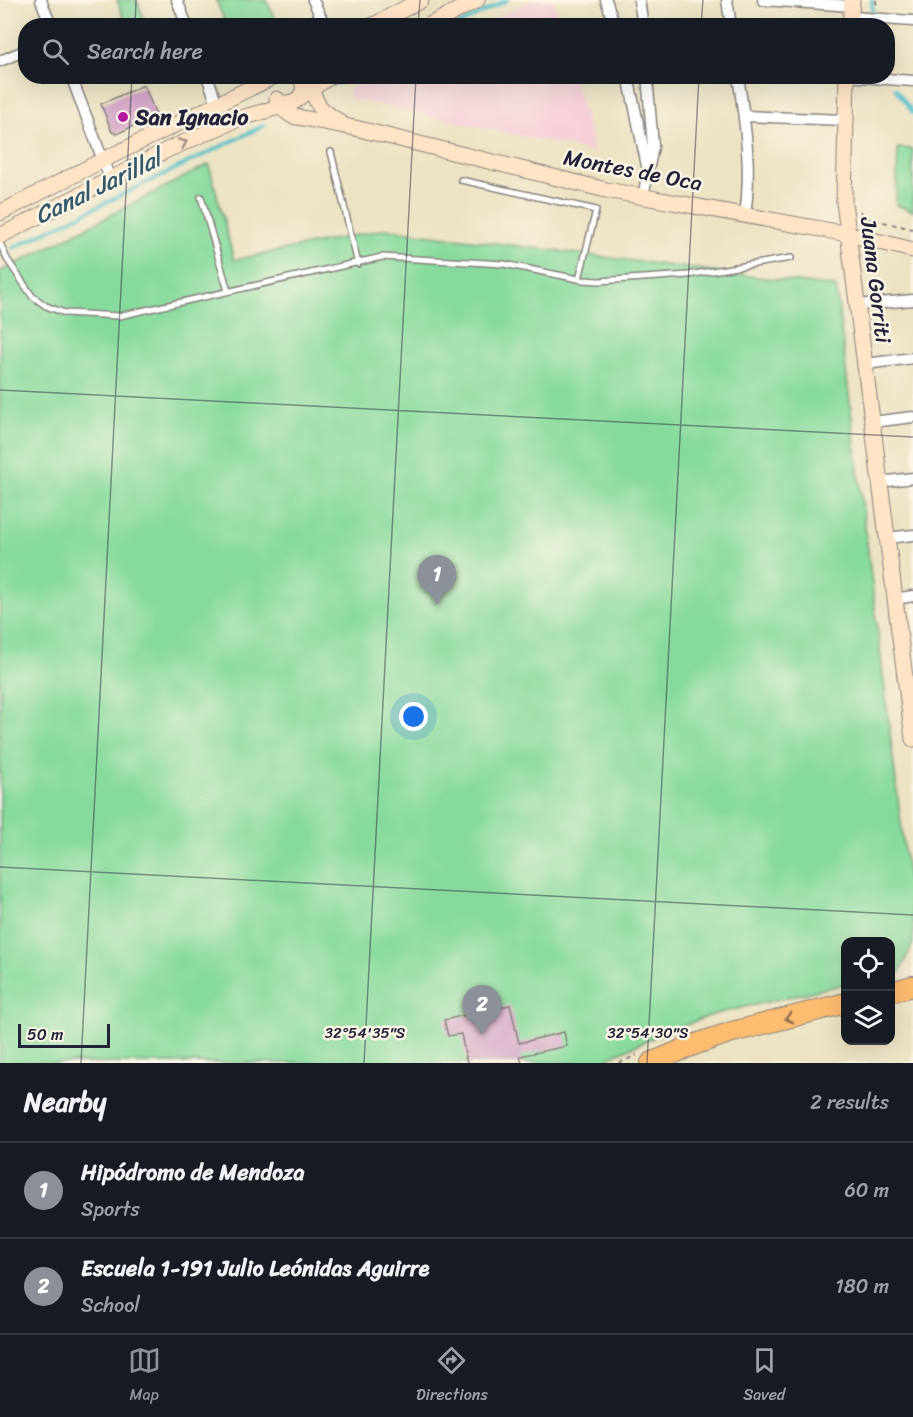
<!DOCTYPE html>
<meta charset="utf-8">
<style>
:root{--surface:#171b24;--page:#20242c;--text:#f1f3f6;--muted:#9ea1a6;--line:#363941;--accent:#8c9099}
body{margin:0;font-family:Sriracha,sans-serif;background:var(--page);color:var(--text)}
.controls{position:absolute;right:18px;bottom:18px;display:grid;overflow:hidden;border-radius:12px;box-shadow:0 6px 24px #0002}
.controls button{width:54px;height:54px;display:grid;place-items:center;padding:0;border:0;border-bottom:2px solid var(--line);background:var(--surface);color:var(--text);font:30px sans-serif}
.scale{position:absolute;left:18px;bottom:15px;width:92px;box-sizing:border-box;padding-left:6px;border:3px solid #22223b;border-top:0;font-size:16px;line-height:21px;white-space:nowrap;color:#22223b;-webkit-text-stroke:4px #fcf5e5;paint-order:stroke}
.you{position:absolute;left:414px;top:717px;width:21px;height:21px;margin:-15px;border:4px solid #fff;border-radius:50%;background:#1a73e8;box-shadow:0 0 0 9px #1a73e833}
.badge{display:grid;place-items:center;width:39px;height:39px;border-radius:50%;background:var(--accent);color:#fff;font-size:20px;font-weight:700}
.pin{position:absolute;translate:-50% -50px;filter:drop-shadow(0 2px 3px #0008)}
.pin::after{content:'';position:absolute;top:32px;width:21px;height:18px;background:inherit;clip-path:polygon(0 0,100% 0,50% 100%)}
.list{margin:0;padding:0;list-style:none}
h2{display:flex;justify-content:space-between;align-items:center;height:78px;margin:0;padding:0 24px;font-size:26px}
h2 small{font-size:20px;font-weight:400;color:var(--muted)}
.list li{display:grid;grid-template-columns:39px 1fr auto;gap:18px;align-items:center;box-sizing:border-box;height:96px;padding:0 24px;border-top:2px solid var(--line)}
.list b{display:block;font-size:22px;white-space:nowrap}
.list p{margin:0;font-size:20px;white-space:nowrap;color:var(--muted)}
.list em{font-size:20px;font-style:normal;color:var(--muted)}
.icon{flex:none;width:33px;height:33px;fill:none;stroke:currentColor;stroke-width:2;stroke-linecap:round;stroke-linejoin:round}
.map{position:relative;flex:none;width:913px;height:1063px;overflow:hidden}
.search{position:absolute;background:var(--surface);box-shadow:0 6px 24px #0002;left:18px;right:18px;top:18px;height:66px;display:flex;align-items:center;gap:15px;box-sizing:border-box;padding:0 21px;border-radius:24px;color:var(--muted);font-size:22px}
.sheet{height:270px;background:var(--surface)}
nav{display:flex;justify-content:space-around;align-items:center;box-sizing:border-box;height:84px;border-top:2px solid var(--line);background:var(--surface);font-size:16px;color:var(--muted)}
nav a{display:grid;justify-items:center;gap:3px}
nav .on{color:var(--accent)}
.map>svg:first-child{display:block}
.built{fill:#f6cfd9}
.green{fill:#86da9b;stroke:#547e6b;stroke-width:1.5}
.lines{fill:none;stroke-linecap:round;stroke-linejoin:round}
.stream{stroke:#52bfca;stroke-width:4}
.building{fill:#d1a1c6}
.lane-casing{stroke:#87827e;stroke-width:8}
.street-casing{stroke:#87827e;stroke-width:13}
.secondary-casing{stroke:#87827e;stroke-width:17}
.highway-casing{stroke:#87827e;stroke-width:22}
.path{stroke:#87827e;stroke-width:2;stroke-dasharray:4.5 4.5;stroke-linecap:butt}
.lane{stroke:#fff;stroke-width:5}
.street{stroke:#fff;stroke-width:10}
.secondary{stroke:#ffe4c6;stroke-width:15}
.highway{stroke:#febc70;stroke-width:20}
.oneway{stroke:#9c8d87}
.oneway2{stroke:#906f56}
.ticks{fill:none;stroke:#22223b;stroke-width:1.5;stroke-opacity:0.45}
.poi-dot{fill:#b5179e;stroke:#fcf5e5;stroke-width:2}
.labels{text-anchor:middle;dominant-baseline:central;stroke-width:5;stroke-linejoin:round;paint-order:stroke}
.poi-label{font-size:22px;font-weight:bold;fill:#22223b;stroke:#fcf5e5;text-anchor:start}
.street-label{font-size:22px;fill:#22223b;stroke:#fcf5e5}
.water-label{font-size:24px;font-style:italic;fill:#33596d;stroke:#fcf5e5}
.ticks-label{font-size:15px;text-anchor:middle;fill:#22223b;stroke:#fcf5e5;stroke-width:5;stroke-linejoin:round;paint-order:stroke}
</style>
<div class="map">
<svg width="913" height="1063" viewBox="0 0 913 1063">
<rect width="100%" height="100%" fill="#fcf5e5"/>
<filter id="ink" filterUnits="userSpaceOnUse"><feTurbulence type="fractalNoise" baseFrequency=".0167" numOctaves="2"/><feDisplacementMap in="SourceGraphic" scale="12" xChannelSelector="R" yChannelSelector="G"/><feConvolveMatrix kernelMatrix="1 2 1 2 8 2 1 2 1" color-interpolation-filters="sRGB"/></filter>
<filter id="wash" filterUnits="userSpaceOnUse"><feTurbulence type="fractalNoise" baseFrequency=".008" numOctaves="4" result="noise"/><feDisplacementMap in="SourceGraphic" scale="24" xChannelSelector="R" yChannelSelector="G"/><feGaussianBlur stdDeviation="1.35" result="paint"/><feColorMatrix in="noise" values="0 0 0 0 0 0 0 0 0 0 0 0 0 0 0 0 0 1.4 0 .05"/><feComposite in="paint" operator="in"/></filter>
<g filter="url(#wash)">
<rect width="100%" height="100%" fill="#ece3c2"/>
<g class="built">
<path d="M 533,0 L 553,0 L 560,25 L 481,25 Z"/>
<path d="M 376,77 L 574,77 L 594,152 L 348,98 L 348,90 Z"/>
</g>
<g class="green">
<path d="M 117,0 L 137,0 L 146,25 L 126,25 Z"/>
<path d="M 216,0 L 266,0 L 276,20 L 266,25 L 226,25 Z"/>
<path d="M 898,148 L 913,149 L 913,211 L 896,205 Z"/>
<path d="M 209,164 L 234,260 L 386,229 L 836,287 L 913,923 L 913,943 L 900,972 L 891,974 L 890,942 L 846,942 L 845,984 L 715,1014 L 661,1034 L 612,1056 L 604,1063 L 0,1063 L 0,271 L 12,266 Z"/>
</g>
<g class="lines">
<g class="stream">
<path d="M 872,0 L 873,13"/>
<path d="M 456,26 L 507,0"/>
<path d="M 338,84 L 353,76"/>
<path d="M 895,88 L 913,113"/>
<path d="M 13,248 L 263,126"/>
</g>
</g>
<g id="blocks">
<g class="building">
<path d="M 144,85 L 156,115 L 117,134 L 112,132 L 101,104 Z"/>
<path d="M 510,1005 L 519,1043 L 564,1032 L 567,1046 L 520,1056 L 522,1063 L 467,1063 L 461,1034 L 448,1036 L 444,1020 Z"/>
</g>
</g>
</g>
<g filter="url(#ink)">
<use href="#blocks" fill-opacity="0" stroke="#87827e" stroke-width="1.5"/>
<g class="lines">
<defs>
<g id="lane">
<path d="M 331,152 L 358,264"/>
<path d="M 461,180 L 596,210 L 579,279"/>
<path d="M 201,197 L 228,291"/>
<path d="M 0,243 L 7,259 L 32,296 L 46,306 L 65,313 L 119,316 L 382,257 L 504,264 L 583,280 L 599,281 L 688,275 L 791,258"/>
</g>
<g id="street">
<path d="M 41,0 L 51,26"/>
<path d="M 177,0 L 187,26"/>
<path d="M 313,0 L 325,26"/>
<path d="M 606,0 L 615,26"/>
<path d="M 639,0 L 643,26"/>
<path d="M 727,0 L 731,26"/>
<path d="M 763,0 L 852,6"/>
<path d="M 851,17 L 913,21"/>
<path d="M 0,61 L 26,50"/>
<path d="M 71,76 L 110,179"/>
<path d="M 207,76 L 217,104"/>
<path d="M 628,76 L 647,166"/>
<path d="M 738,76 C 745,121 752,170 745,215"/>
<path d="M 848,76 L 913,81"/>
<path d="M 744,116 L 845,120"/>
<path d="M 643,197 L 653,146 L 647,76"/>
<path d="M 857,305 L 913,300"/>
<path d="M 865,364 L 913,358"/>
<path d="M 872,422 L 913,417"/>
<path d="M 880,482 L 913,478"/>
<path d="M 887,538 L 913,535"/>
<path d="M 895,599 L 913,596"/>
</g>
<g id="secondary">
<path d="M 372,26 L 421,0"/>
<path d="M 428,26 L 477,0"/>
<path d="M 850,26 L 852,0"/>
<path d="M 847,76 L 844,202 L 913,739"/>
<path d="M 304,82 C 316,91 312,97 320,107 C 326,113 333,118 340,122"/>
<path d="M 304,94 L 331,76"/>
<path d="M 277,99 L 280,107 L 292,116 L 355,128 L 606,190 L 848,234 L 913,250"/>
<path d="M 284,103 C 295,104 302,98 304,87 L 300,76"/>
<path d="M 0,213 L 103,160 L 275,76"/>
<path d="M 0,236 L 169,149 L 238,119 L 292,103"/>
</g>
<g id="highway">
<path d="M 890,992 L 913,986"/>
<path d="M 651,1063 L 696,1044 L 732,1032 L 846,1003"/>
</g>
</defs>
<use href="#lane" class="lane-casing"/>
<use href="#street" class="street-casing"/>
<use href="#secondary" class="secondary-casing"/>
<use href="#highway" class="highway-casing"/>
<g class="path">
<path d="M 876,0 L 877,9"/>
<path d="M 860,211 L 866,218 L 913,229"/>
<path d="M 619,1063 L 637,1055"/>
</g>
<use href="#lane" class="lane"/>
<use href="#street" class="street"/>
<use href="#secondary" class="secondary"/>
<use href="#highway" class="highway"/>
</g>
<defs><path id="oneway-chevron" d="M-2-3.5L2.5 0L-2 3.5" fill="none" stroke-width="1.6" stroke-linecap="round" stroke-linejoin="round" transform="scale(1.5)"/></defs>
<use class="oneway" href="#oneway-chevron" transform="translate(183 143) rotate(-24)"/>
<use class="oneway2" href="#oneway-chevron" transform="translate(789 1018) rotate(166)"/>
</g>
<path class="ticks" d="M 135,26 L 136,0M 418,26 L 420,0M 701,26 L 703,0M 0,390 L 913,437M 0,867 L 913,915M 81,1063 L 132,76M 364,1063 L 416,76M 647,1063 L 699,76"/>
<circle class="poi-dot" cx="123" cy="117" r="6"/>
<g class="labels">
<g class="poi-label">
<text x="135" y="117">San Ignacio</text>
</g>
<g class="street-label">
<text transform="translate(633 170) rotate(11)">Montes de Oca</text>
<text transform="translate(876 280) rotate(83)">Juana Gorriti</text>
</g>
<g class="water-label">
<text transform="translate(98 187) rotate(-26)">Canal Jarillal</text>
</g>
</g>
<g class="ticks-label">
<text x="365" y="1038">32°54'35"S</text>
<text x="648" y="1038">32°54'30"S</text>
</g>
</svg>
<div class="controls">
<button><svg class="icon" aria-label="locate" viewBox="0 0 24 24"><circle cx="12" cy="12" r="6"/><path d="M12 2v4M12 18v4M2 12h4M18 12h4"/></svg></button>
<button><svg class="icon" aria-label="layers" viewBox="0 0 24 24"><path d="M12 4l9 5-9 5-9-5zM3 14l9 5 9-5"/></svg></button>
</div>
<div class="scale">50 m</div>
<div class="you"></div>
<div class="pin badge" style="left:437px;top:605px">1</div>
<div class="pin badge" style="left:482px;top:1035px">2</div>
<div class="search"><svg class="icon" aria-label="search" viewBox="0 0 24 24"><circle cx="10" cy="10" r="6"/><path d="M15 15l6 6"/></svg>Search here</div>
</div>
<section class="sheet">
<h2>Nearby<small>2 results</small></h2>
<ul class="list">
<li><span class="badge">1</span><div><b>Hipódromo de Mendoza</b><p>Sports</p></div><em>60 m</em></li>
<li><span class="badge">2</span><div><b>Escuela 1-191 Julio Leónidas Aguirre</b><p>School</p></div><em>180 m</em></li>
</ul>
</section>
<nav>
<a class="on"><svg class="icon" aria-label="map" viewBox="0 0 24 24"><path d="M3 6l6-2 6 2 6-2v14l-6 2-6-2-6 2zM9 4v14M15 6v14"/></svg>Map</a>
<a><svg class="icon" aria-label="directions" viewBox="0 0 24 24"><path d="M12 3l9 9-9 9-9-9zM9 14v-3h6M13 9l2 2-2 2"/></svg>Directions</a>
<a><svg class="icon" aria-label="saved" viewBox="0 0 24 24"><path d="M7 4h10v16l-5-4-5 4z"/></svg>Saved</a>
</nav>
